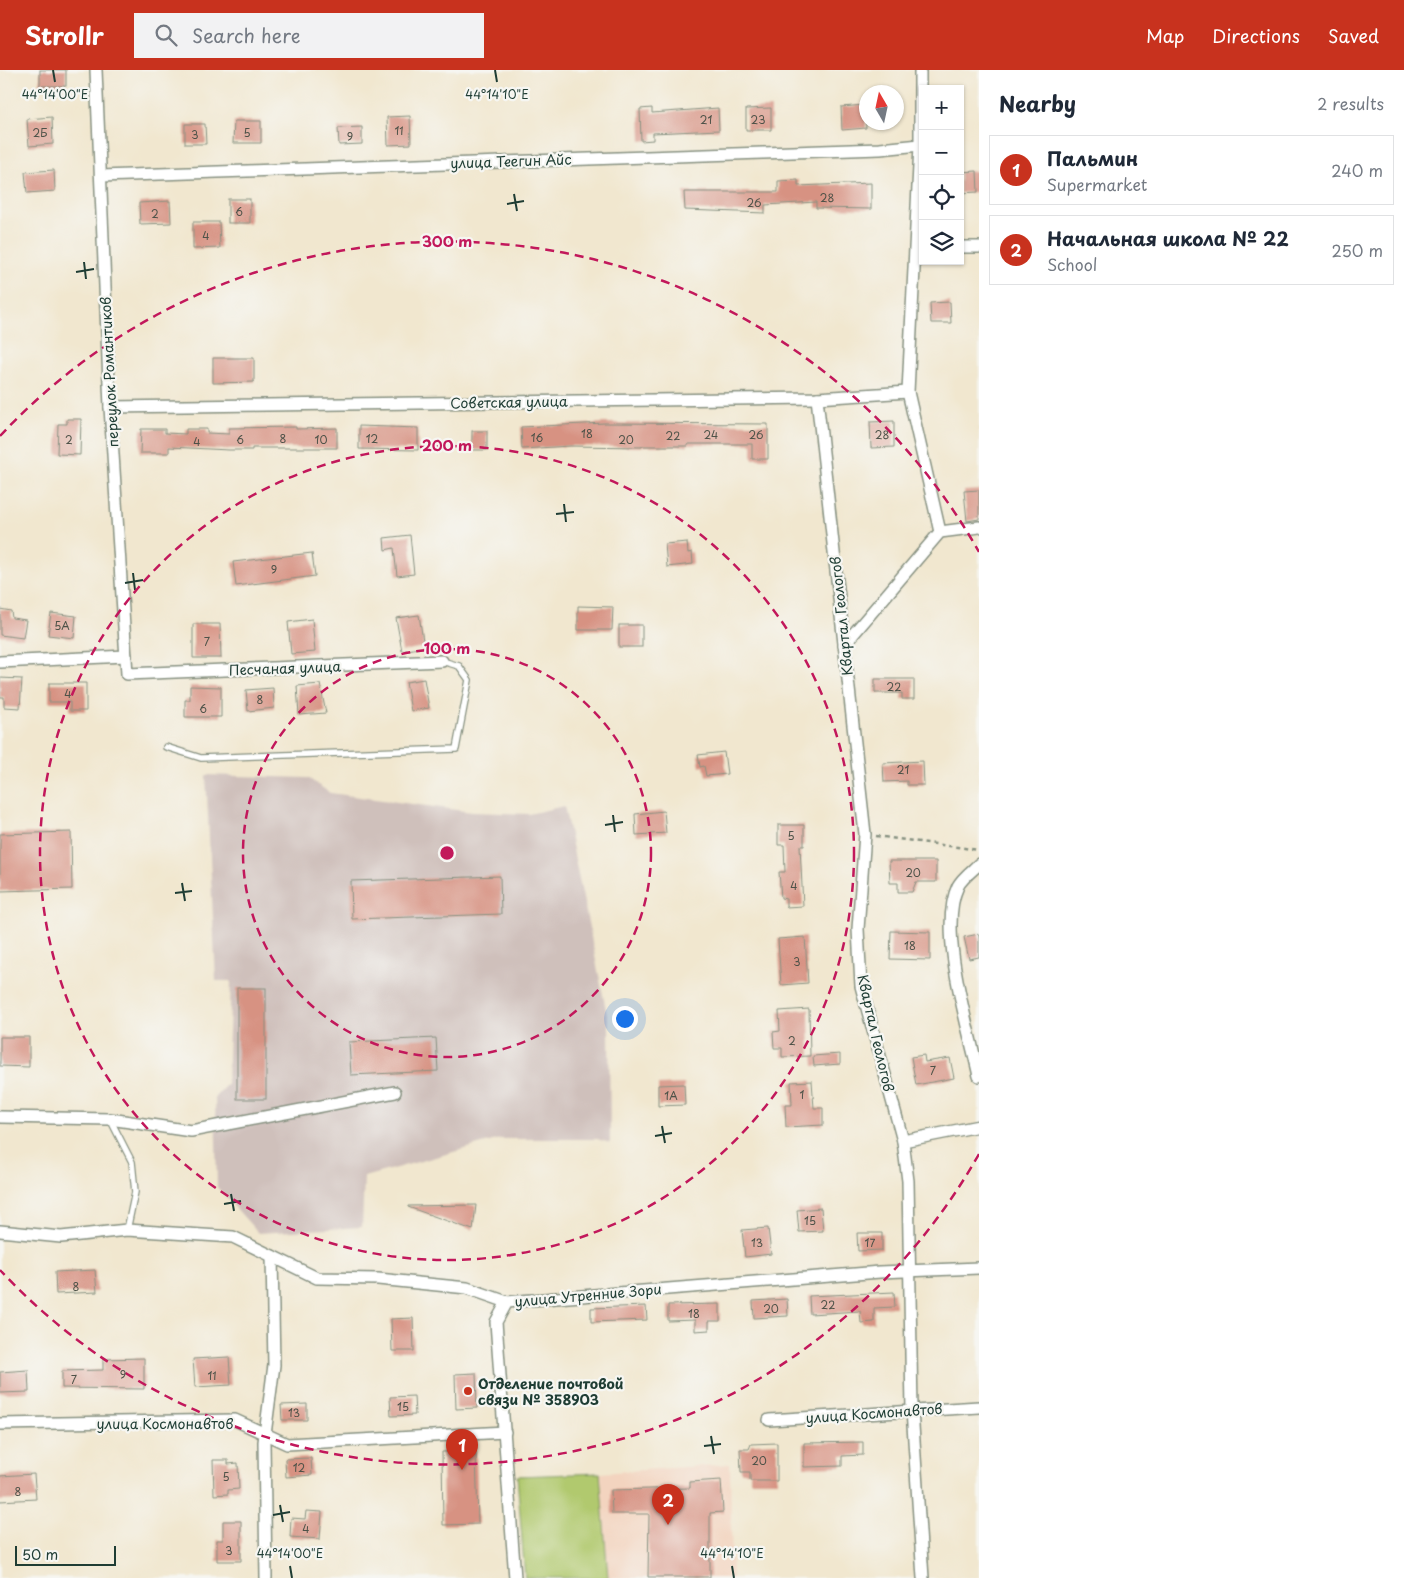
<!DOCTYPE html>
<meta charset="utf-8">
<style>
:root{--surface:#fff;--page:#f2f2f3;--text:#1f2937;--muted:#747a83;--line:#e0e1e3;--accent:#c8321e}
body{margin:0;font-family:"Playpen Sans",sans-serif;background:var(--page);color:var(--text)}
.controls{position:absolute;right:15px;top:15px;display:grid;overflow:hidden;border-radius:0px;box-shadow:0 1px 4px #0004}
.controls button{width:45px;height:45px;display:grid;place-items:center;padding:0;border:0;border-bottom:1px solid var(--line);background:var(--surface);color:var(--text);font:25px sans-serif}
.compass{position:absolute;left:859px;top:15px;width:45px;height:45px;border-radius:50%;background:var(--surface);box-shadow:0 1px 4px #0004;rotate:351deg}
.scale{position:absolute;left:15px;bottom:12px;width:101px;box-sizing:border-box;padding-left:5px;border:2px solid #1f3d34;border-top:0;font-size:14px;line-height:18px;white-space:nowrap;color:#1f3d34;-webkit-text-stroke:4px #f6f6f2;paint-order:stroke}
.you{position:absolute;left:624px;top:948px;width:18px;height:18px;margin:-12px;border:4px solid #fff;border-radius:50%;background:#1a73e8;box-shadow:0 0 0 8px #1a73e833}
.badge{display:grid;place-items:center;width:32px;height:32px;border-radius:50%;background:var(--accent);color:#fff;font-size:16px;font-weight:700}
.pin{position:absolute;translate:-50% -41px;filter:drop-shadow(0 1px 2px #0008)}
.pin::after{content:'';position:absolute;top:26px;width:18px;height:15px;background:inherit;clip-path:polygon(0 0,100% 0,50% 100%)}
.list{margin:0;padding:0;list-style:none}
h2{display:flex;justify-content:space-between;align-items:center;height:65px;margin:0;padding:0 20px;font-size:21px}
h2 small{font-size:16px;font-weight:400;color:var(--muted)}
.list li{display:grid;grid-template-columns:32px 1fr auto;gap:15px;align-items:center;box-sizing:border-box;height:70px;margin:0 10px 10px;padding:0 10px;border:1px solid var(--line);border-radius:0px}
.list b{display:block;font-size:19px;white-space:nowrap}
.list p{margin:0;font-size:16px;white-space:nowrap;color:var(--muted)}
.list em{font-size:16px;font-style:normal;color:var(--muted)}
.icon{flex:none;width:28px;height:28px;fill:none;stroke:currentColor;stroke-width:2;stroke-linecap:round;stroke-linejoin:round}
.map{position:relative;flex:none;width:979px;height:1508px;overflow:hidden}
header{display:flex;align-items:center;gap:30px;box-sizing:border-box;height:70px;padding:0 25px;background:var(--accent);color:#fff}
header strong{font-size:24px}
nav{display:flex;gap:28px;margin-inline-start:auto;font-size:18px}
.search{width:350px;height:45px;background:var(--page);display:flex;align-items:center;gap:12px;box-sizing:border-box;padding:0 18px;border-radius:0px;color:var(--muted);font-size:19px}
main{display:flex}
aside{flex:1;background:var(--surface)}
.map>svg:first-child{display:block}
.built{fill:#f3d4bf}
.industrial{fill:#cfc0bb}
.green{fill:#b1c96e;stroke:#688351}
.building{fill:#d79282}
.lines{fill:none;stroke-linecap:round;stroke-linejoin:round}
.service-casing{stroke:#889282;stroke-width:8}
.minor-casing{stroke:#889282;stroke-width:14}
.path{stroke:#889282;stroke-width:2.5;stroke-dasharray:4 4;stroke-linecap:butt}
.service{stroke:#fff;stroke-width:5.5}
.minor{stroke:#fff;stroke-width:11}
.ticks{fill:none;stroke:#1f3d34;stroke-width:2}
.ring{fill:none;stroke:#c2185b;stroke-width:2.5;stroke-dasharray:9 6}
.poi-dot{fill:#c8321e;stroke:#f6f6f2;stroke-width:2}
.labels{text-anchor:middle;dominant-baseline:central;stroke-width:4.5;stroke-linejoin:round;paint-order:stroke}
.number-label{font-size:11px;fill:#4d5248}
.street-label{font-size:14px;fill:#1f3d34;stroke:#f6f6f2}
.poi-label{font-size:14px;font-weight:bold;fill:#1f3d34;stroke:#f6f6f2;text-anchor:start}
.ticks-label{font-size:12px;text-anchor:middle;fill:#1f3d34;stroke:#f6f6f2;stroke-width:4.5;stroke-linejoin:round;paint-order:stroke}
.centre{fill:#c2185b;stroke:#f6f6f2;stroke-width:2.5}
.ring-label{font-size:15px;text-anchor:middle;font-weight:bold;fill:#c2185b;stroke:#f6f6f2;stroke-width:4.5;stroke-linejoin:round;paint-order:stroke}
</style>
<header>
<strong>Strollr</strong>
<div class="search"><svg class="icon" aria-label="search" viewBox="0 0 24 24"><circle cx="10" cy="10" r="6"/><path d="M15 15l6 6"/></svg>Search here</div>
<nav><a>Map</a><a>Directions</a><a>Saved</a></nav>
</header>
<main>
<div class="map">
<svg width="979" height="1508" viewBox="0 0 979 1508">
<rect width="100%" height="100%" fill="#f6f6f2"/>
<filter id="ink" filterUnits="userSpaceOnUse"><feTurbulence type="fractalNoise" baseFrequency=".02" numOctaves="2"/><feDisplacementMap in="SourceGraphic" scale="10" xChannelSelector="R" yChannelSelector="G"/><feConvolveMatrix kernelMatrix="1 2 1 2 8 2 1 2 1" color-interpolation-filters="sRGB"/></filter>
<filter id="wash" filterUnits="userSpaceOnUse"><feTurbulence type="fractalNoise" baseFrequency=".0096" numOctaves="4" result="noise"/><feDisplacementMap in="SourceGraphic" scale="20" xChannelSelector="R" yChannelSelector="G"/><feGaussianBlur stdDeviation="1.12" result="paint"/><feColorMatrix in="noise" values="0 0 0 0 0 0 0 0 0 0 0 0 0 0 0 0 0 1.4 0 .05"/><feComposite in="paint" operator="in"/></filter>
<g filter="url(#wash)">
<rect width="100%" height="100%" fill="#f1e7cf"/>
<path class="built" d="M 730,1394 L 732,1508 L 608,1508 L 600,1403 Z"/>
<path class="industrial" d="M 206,705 L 308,708 L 330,723 L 472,742 L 529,744 L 564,736 L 609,954 L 610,1073 L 597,1069 L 500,1069 L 364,1107 L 362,1157 L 258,1163 L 217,1117 L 215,1027 L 227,1014 L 231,911 L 216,911 Z"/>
<path class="green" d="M 600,1403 L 608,1508 L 525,1508 L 517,1406 Z"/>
<g id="blocks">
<g class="building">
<rect x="40" y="0" width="26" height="16"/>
<path d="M 865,35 L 866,58 L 842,60 L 841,37 Z"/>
<path d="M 652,38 L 652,43 L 718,38 L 719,60 L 653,63 L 653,70 L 641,71 L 640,39 Z"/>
<path d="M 771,38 L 771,60 L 746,60 L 746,39 Z"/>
<path d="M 410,46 L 411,74 L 388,75 L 387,47 Z"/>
<path d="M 52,47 L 53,74 L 29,76 L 27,49 Z"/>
<path d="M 234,51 L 261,51 L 261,73 L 233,73 Z"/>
<path d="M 185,54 L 205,54 L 206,74 L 185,74 Z"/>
<path d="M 362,57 L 362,74 L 339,75 L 338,58 Z"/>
<path d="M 54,100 L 55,121 L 27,123 L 25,102 Z"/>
<path d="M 977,101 L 978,122 L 960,123 L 960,102 Z"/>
<path d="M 798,110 L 798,116 L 871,113 L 871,139 L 816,138 L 816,132 L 765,135 L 765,143 L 685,140 L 684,122 L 778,122 L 778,111 Z"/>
<rect x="228" y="129" width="22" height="24"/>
<path d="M 170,131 L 171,153 L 140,154 L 139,133 Z"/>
<path d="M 193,152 L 219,152 L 220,178 L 193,179 Z"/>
<path d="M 950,232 L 951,253 L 931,253 L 930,233 Z"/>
<path d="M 213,288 L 254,288 L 254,312 L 213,313 Z"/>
<path d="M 67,349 L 81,349 L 80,385 L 57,384 L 58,354 L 67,354 Z"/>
<path d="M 894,351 L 894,377 L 871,378 L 870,352 Z"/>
<path d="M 605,353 L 768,354 L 768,389 L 752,389 L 752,374 L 688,374 L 688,376 L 642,376 L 642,377 L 570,376 L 522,379 L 521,357 Z"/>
<path d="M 359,356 L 418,358 L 418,380 L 359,379 Z"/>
<path d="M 296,357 L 296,359 L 337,358 L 337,378 L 252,378 L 252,380 L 229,380 L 169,377 L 169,383 L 140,383 L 141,359 L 165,359 L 165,363 L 186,364 L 186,359 L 207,359 L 207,363 L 229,364 L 229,358 Z"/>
<rect x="472" y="361" width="15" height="19"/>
<path d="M 979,420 L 979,449 L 967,451 L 964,421 Z"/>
<path d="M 410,465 L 414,504 L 397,506 L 394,478 L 385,480 L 384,468 Z"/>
<path d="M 687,472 L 688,483 L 692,482 L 693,494 L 667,497 L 665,474 Z"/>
<path d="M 312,483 L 315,506 L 236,516 L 233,492 Z"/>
<path d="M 578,536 L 613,537 L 612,560 L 578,560 Z"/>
<path d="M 0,539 L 11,541 L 12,548 L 26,550 L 23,568 L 0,565 Z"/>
<path d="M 51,543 L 76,546 L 74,568 L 48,565 Z"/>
<path d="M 419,545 L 424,577 L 402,581 L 396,548 Z"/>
<path d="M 312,549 L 315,582 L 291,584 L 288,552 Z"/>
<path d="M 193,554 L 220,554 L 221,588 L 193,588 Z"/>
<rect x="619" y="555" width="23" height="22"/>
<path d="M 0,608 L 22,609 L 20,638 L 4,637 L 4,627 L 0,627 Z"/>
<path d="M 424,609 L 429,638 L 411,641 L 406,612 Z"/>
<path d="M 875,609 L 914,609 L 914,629 L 902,629 L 902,623 L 875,623 Z"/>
<path d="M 49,613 L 86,613 L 86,641 L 70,641 L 70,632 L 49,632 Z"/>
<path d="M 320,614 L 326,643 L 299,645 L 297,616 Z"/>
<path d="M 190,616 L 221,617 L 221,647 L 185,647 L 185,630 L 190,630 Z"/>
<path d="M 273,618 L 274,638 L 248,641 L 246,620 Z"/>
<path d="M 724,682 L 727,704 L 706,706 L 704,696 L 700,697 L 698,685 Z"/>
<path d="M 923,691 L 924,715 L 907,715 L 907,711 L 884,712 L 883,693 Z"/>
<path d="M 664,741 L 666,763 L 636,765 L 635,744 Z"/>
<path d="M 778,755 L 804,755 L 804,776 L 800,776 L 803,836 L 786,837 L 786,829 L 781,828 L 779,802 L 785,802 L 784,775 L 778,775 Z"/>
<path d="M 71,762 L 72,819 L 0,821 L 0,764 Z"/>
<path d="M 889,791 L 936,791 L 936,812 L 916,812 L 912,822 L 898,822 L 898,813 L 890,813 Z"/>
<path d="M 500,806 L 501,844 L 352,849 L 351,811 Z"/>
<path d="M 891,861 L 930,862 L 930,890 L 890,889 Z"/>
<path d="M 979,864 L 979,887 L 969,889 L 964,867 Z"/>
<path d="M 805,867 L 808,913 L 781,915 L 778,869 Z"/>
<rect x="237" y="918" width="29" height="111"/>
<path d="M 809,939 L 810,986 L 782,987 L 782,978 L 774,978 L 773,962 L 780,961 L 779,941 Z"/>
<path d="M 0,967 L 29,967 L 29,997 L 0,996 Z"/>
<path d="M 436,968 L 438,1001 L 351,1005 L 349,972 Z"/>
<path d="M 840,984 L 840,994 L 814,996 L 813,986 Z"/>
<path d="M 924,985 L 925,992 L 950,988 L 954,1008 L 916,1015 L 911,987 Z"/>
<path d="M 812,1011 L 814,1038 L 823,1038 L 823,1055 L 786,1057 L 785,1035 L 792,1035 L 791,1012 Z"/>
<path d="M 684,1014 L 685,1035 L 658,1036 L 658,1015 Z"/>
<path d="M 476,1135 L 473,1160 L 408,1137 L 408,1136 Z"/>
<path d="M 821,1138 L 823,1161 L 799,1162 L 797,1140 Z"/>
<path d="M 768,1158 L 771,1184 L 745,1187 L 742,1160 Z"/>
<path d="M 857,1163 L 882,1163 L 882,1180 L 858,1181 Z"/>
<path d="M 95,1200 L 97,1222 L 56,1224 L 55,1202 Z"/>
<path d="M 894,1222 L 895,1237 L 874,1238 L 874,1252 L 861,1253 L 860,1241 L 810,1244 L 809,1226 Z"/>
<path d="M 787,1229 L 788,1246 L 754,1248 L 753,1231 Z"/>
<path d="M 720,1234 L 720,1251 L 709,1251 L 709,1260 L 695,1261 L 695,1250 L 668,1251 L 668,1235 Z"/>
<path d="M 646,1236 L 647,1250 L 591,1252 L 591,1238 Z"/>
<path d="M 413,1248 L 414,1281 L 392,1281 L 391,1249 Z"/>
<path d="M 229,1287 L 231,1315 L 195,1317 L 193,1289 Z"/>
<path d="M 144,1288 L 144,1319 L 62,1318 L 62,1301 L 103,1300 L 103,1289 Z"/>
<path d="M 28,1300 L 29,1322 L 0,1323 L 0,1302 Z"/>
<path d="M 476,1303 L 477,1338 L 456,1339 L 455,1304 Z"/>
<path d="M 414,1326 L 415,1345 L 391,1346 L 390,1327 Z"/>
<path d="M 307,1334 L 307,1350 L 282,1350 L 281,1335 Z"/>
<path d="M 863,1372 L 863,1385 L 842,1386 L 842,1396 L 804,1397 L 804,1373 Z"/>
<path d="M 777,1373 L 777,1411 L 750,1411 L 750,1402 L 741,1402 L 740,1379 L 749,1379 L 751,1374 Z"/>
<path d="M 476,1381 L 478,1454 L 443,1455 L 442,1382 Z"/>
<path d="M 311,1388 L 312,1405 L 286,1407 L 285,1389 Z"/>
<path d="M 213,1390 L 228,1390 L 228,1394 L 238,1393 L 239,1419 L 228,1420 L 228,1424 L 214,1425 Z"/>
<path d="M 34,1404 L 36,1429 L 0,1431 L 0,1406 Z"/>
<path d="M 721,1410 L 723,1442 L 710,1443 L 710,1507 L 648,1507 L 649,1444 L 612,1444 L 611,1420 L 690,1418 L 690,1412 Z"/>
<path d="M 306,1441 L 322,1442 L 320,1469 L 290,1467 L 291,1448 L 305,1449 Z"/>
<path d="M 223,1451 L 241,1451 L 241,1491 L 217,1491 L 217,1470 L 223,1470 Z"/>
</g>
</g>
</g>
<g filter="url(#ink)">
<use href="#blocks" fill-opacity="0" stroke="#889282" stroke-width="1"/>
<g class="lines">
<defs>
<g id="service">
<path d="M 166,677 L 201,688 L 456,679 L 469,610 L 459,596 L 442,591"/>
<path d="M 110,1049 L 132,1092 L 135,1122 L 127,1160"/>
</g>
<g id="minor">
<path d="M 96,0 L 110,337 L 127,604 L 442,591"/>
<path d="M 920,0 L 920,75 L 908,322 L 940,462"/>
<path d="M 101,106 L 880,79 L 920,75"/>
<path d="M 960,177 L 979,177"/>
<path d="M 817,328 L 865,764 L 858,859 L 861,916 L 903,1071 L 908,1111 L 912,1340 L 923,1508"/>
<path d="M 110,337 L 817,328 L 908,322"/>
<path d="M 844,575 L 940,462 L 979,457"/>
<path d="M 0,592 L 126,586"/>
<path d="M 979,794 C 973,800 962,808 958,816 C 937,859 969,959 979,1006"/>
<path d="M 0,1047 L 110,1049 L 191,1061 L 395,1022"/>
<path d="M 903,1071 L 979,1056"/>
<path d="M 0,1161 L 61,1167 L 127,1160 L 233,1167 L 317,1208 L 378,1209 L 467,1218 L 507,1232 L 880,1202 L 979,1198"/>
<path d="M 507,1232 L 496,1252 L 515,1508"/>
<path d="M 769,1350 L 979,1337"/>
<path d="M 0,1354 L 235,1350 L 287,1374 L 505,1362"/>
<path d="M 266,1508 L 264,1372 L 274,1295 L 272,1186"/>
</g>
</defs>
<use href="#service" class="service-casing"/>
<use href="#minor" class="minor-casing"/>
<path class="path" d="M 876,766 L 979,780"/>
<use href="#service" class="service"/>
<use href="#minor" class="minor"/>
</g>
</g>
<path class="ticks" d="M 53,0 L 55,12M 495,0 L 497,12M 514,124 L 517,141M 507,134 L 524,131M 84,192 L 86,209M 76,202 L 94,199M 564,434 L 566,452M 556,444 L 574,442M 133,503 L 135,520M 125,513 L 143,510M 613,745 L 615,762M 605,755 L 623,752M 182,813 L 185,831M 175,823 L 192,821M 662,1056 L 665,1073M 655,1066 L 672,1063M 231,1124 L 234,1141M 224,1134 L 241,1131M 711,1366 L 714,1384M 704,1376 L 721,1374M 280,1435 L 283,1452M 273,1445 L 290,1442M 290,1496 L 292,1508M 732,1496 L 734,1508"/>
<g class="ring">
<circle cx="447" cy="783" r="204"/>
<circle cx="447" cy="783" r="407"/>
<path d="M979 1084A611 611 0 0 1 0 1200M0 366A611 611 0 0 1 979 482"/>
</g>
<circle class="poi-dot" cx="468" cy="1321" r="5"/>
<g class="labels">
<g class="number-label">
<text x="706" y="49">21</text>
<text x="758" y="49">23</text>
<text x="399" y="60">11</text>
<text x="40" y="62">2Б</text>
<text x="247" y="62">5</text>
<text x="195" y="64">3</text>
<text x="350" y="66">9</text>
<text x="827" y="127">28</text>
<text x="754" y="132">26</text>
<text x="239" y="141">6</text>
<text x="155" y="143">2</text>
<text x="206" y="165">4</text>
<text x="587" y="363">18</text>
<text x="711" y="364">24</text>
<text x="756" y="364">26</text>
<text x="882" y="364">28</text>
<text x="673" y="365">22</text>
<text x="537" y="367">16</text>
<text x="283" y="368">8</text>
<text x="372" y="368">12</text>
<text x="69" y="369">2</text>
<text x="240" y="369">6</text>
<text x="321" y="369">10</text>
<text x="626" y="369">20</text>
<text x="197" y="371">4</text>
<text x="274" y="499">9</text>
<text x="62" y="555">5А</text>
<text x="207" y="571">7</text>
<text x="894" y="616">22</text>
<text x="68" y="623">4</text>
<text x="260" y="629">8</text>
<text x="203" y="638">6</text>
<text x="903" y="699">21</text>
<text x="791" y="765">5</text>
<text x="913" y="802">20</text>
<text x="794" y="815">4</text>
<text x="910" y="875">18</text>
<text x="797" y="891">3</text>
<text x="792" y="970">2</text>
<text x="933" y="1000">7</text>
<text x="802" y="1024">1</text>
<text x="671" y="1025">1А</text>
<text x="810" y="1150">15</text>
<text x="757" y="1172">13</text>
<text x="870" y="1172">17</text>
<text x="76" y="1216">8</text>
<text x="828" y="1234">22</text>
<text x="771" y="1238">20</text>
<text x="694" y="1243">18</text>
<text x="123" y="1304">9</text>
<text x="212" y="1305">11</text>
<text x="74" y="1309">7</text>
<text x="403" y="1336">15</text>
<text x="294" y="1342">13</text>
<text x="759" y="1390">20</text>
<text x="299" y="1397">12</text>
<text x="226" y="1406">5</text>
<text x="18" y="1421">8</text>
<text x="306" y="1458">4</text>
<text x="229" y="1480">3</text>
</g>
<g class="street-label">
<text transform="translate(511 91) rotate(-2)">улица Теегин Айс</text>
<text transform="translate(109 302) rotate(-93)">переулок Романтиков</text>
<text transform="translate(509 332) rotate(-1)">Советская улица</text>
<text transform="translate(841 546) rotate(-96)">Квартал Геологов</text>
<text transform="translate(285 598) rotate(-2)">Песчаная улица</text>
<text transform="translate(876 963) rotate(77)">Квартал Геологов</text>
<text transform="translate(588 1225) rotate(-5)">улица Утренние Зори</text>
<text transform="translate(874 1343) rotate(-4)">улица Космонавтов</text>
<text x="165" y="1353">улица Космонавтов</text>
</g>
<g class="poi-label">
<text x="478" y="1313">Отделение почтовой<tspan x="478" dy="16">связи № 358903</tspan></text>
</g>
</g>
<g class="ticks-label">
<text x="55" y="29">44°14'00"E</text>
<text x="497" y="29">44°14'10"E</text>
<text x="290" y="1488">44°14'00"E</text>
<text x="732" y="1488">44°14'10"E</text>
</g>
<circle cx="447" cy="783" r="8" class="centre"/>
<g class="ring-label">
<text x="447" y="177">300 m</text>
<text x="447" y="381">200 m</text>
<text x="447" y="584">100 m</text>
</g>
</svg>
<div class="controls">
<button>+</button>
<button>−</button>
<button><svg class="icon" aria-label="locate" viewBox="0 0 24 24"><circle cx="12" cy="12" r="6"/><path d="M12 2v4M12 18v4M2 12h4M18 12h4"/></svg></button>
<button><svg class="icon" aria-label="layers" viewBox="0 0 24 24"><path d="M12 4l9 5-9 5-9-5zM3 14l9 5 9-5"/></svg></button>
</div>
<svg class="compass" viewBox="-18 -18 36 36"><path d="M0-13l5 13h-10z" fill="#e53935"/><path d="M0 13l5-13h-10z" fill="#747a83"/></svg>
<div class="scale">50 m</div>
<div class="you"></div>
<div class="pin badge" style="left:462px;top:1400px">1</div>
<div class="pin badge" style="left:668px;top:1455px">2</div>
</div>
<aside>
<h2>Nearby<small>2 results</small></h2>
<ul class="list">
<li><span class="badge">1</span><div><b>Пальмин</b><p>Supermarket</p></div><em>240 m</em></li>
<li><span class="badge">2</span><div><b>Начальная школа № 22</b><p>School</p></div><em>250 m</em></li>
</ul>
</aside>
</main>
